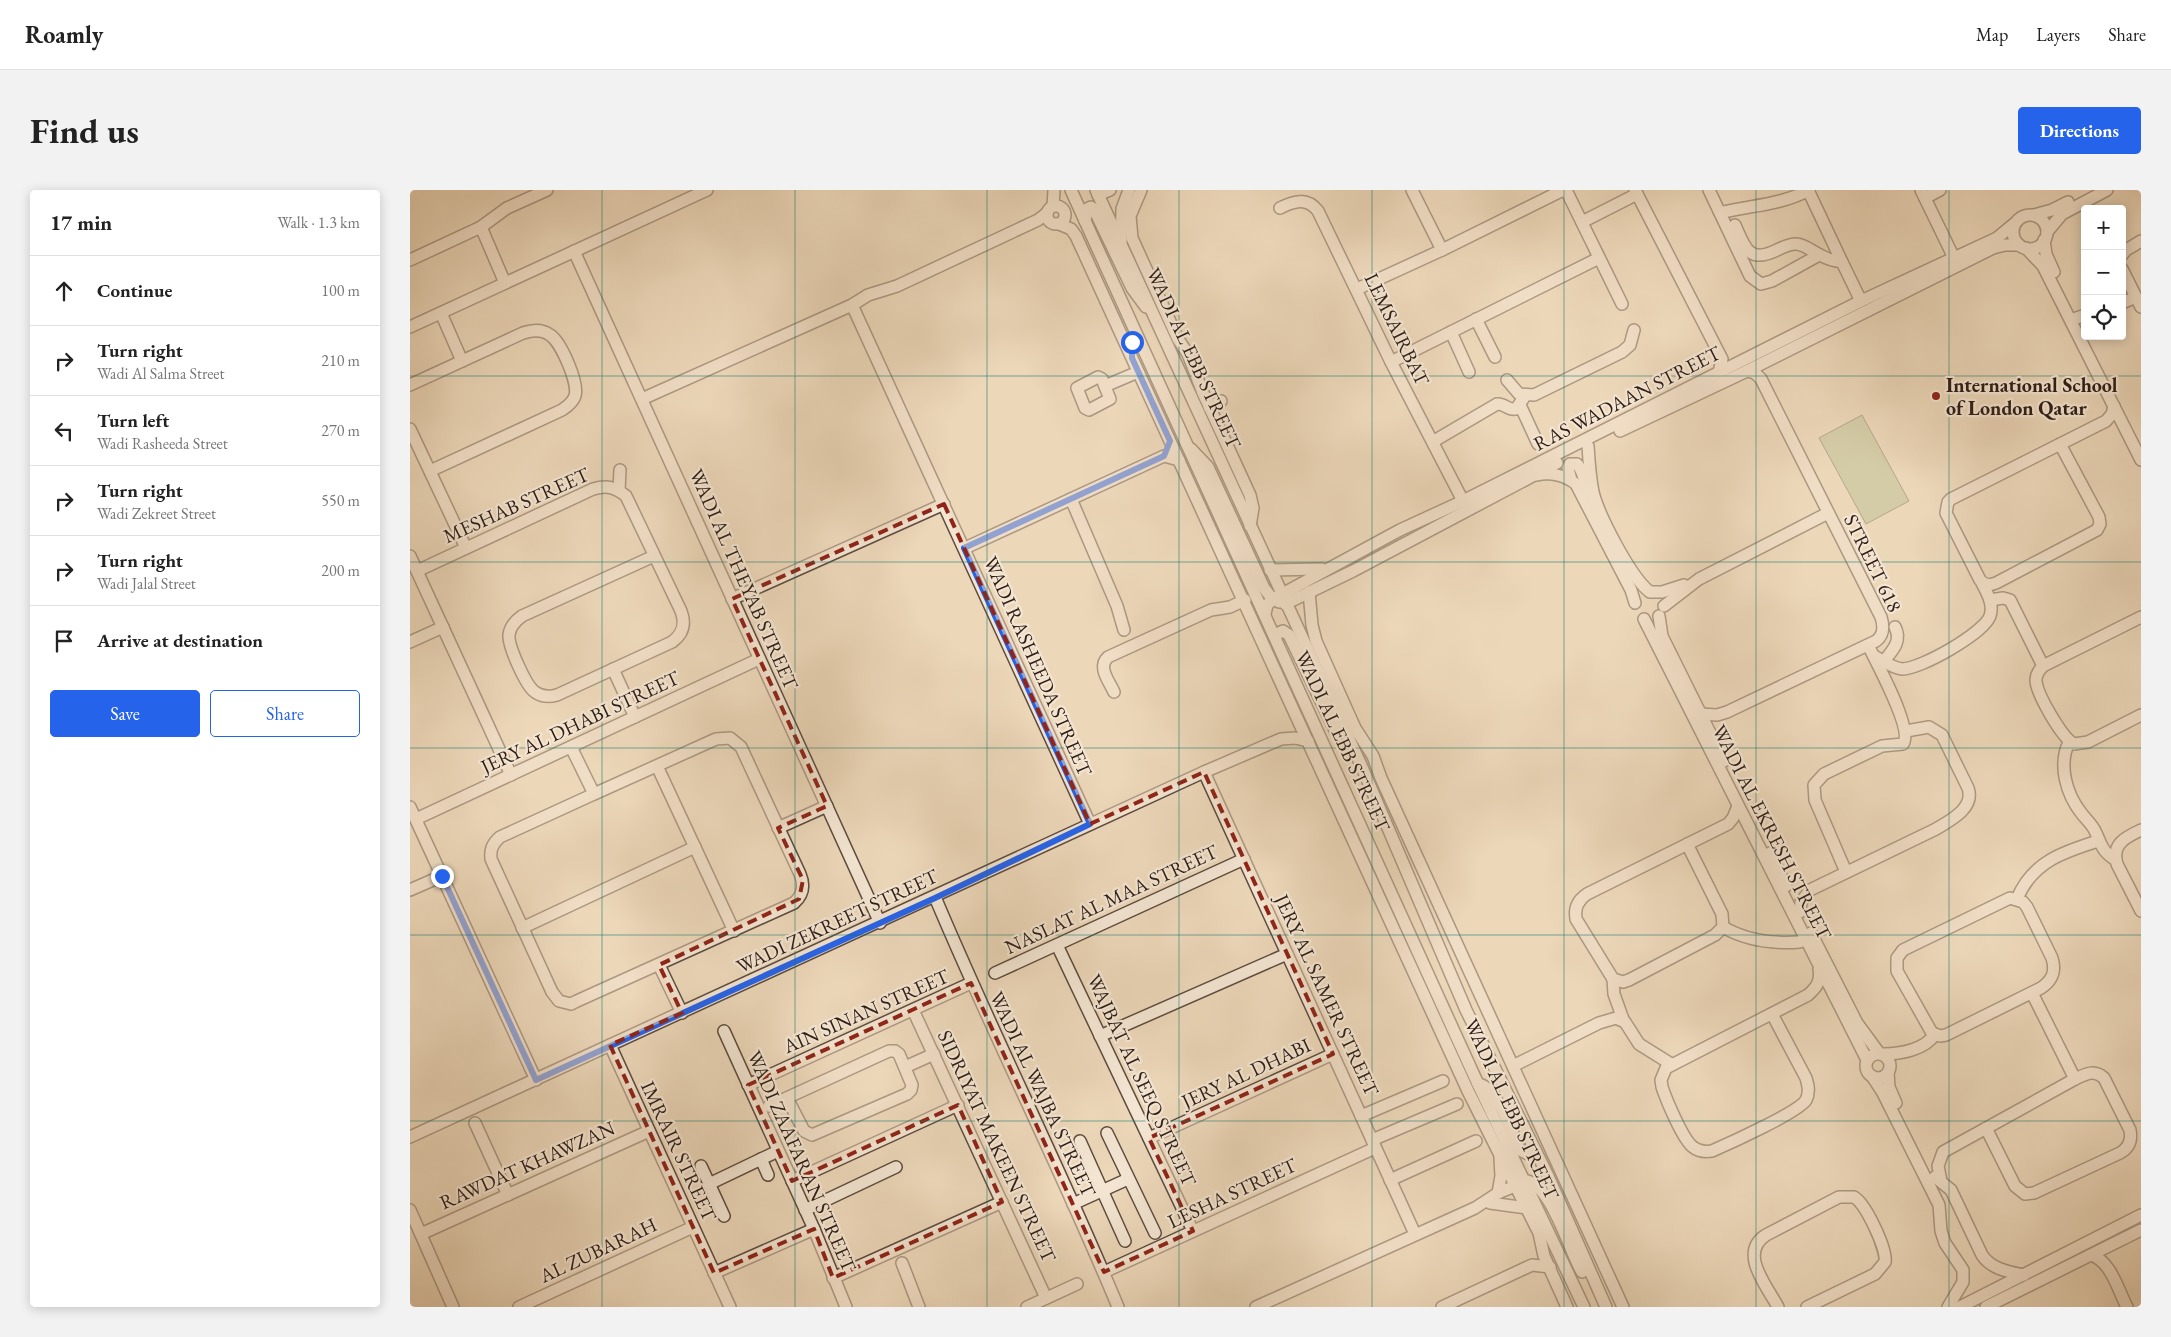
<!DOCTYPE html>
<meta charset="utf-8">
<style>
:root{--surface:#fff;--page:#f2f2f2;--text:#222;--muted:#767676;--line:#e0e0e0;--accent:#2563eb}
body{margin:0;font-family:"EB Garamond",serif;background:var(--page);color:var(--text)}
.controls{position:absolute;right:15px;top:15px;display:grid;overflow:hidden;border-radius:5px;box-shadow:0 2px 12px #0003}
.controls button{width:45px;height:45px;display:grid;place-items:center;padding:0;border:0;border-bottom:1px solid var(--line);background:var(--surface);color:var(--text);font:25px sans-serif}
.stop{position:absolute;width:15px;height:15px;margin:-11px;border:4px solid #2563eb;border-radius:50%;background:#fff}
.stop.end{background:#2563eb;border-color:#fff;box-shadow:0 1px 5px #0008}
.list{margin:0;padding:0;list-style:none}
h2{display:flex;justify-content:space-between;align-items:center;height:65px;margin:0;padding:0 20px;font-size:21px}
h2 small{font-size:16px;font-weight:400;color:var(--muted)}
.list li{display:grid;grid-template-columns:32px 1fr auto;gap:15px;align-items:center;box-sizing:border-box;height:70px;padding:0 20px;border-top:1px solid var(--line)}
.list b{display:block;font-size:19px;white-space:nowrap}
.list p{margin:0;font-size:16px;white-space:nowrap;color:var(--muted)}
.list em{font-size:16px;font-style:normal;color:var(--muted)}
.actions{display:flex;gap:10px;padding:15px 20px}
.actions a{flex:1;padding:11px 0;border:1px solid var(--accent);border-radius:5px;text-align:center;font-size:18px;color:var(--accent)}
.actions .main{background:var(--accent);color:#fff}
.icon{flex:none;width:28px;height:28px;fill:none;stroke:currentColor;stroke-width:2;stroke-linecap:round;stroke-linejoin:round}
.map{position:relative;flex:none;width:1731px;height:1117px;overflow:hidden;border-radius:5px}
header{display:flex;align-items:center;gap:30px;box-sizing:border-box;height:70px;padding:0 25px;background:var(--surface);border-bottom:1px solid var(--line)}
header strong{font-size:24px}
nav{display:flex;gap:28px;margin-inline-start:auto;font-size:18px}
.intro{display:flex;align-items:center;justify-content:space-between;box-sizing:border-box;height:120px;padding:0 30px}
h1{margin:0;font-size:35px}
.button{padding:12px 22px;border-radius:5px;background:var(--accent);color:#fff;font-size:18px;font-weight:700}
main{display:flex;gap:30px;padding:0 30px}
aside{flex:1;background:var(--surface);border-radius:5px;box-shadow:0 2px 12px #0003}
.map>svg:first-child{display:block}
.green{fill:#b7be90;stroke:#726e53}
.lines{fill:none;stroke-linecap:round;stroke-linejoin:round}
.minor-casing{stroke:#5e4c3f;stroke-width:14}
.minor{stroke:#f3e5d2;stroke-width:11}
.route{stroke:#2563eb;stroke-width:6}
.marked{fill:none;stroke:#8f2418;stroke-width:4;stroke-dasharray:10 6;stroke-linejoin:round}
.grid{fill:none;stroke:#0f766e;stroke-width:1;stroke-opacity:0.55}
.poi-dot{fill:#8f2418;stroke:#f3e5d2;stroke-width:2}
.labels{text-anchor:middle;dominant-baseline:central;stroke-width:4.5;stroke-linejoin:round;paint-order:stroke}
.street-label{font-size:20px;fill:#2e1d16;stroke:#f3e5d2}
.poi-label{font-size:20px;font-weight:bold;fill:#2e1d16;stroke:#f3e5d2;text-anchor:start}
</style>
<header>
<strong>Roamly</strong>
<nav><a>Map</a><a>Layers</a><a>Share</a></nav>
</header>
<div class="intro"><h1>Find us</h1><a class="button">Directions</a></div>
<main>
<aside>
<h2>17 min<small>Walk · 1.3 km</small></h2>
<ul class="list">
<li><svg class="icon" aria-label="ahead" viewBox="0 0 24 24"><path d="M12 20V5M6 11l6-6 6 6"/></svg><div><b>Continue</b></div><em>100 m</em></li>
<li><svg class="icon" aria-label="right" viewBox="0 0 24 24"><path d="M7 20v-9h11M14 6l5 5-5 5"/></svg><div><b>Turn right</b><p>Wadi Al Salma Street</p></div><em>210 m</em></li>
<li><svg class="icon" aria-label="left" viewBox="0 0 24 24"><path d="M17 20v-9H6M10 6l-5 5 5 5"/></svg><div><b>Turn left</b><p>Wadi Rasheeda Street</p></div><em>270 m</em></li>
<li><svg class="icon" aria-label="right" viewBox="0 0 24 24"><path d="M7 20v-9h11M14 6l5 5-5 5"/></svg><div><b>Turn right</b><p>Wadi Zekreet Street</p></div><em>550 m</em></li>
<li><svg class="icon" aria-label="right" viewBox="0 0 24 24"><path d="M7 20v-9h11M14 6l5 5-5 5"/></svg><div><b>Turn right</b><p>Wadi Jalal Street</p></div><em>200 m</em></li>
<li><svg class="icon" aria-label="arrive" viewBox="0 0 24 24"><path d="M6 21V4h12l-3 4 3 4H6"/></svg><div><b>Arrive at destination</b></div></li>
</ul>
<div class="actions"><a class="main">Save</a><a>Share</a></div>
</aside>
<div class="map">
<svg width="1731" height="1117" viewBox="0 0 1731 1117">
<rect width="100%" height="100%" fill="#ecd7b9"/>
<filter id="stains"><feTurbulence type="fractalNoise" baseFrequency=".004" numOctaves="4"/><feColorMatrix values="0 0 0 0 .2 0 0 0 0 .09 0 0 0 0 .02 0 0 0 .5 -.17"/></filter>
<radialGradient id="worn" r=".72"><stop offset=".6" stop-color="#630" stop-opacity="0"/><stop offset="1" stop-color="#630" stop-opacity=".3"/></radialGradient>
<path class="green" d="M 1452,225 L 1499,311 L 1456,334 L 1409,248 Z"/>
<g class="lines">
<defs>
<g id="minor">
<path d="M 661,0 L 1068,894 L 1174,1117"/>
<path d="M 686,0 L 951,575 L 1056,820 L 1138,986 L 1196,1117"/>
<path d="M 731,0 L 720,26 L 722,48 L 768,149 L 778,164 L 793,203 L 840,305 L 843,318 L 840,336"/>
<path d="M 1002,0 L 1032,60"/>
<path d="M 1156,0 L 1212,114"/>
<path d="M 1225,0 L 1312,169 L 1309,183"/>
<path d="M 1299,0 L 1309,21 L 1314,22 C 1344,15 1370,15 1399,0"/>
<path d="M 1398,0 L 1432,72"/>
<path d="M 1511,0 L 1544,68"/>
<path d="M 688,5 L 700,0"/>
<path d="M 1515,8 L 1530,0"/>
<circle cx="646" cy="25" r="9"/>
<path d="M 643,16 L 644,0"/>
<path d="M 870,18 C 884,11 897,7 908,21 L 981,172 L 1053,311"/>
<path d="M 1309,21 L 1340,86 L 1351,94 L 1362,91 L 1409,65"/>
<circle cx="1620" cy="42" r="17"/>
<path d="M 1624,25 L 1642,20 L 1658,12"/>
<path d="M 675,31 L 677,19 L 681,17 L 684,19 L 722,98 L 736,117"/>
<path d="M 1172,32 L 1227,4"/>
<path d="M 649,34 L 661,39 L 666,46 L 1058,901 L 1129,1043 L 1134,1066 L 1157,1117"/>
<path d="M 1325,35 C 1335,58 1339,74 1367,60 C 1373,57 1379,54 1386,54 C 1394,54 1402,61 1410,65 C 1417,69 1424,71 1432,72 L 1451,111"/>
<path d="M 71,37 L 95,93"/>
<path d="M 1637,42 L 1652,24 L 1697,0"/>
<path d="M 1634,50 L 1636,64 L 1644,82"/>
<path d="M 711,52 L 712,19 L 719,0"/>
<path d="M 1616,58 L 1633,76 L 1731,270"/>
<path d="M 164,61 L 470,733"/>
<path d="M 1712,65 L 1716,60 L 1731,51"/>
<path d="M 0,70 L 71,37 L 97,18 L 137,0"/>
<path d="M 1712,79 L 1731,117"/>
<path d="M 947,99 L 1032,60 L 1153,0"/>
<path d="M 1712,113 L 1726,107"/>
<path d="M 442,115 L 680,634"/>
<path d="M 31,123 L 52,171"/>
<path d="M 1066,129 L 1085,167"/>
<path d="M 1661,130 L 1675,125"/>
<path d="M 0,137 L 297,0"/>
<path d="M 1041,142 L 1059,182"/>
<path d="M 981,172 L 1189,68"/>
<path d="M 688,187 L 692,189 L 700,209 L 679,220 L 675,218 L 667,198 Z"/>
<path d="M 1097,190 L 1109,204 L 1124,205 L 1212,162 L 1220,155 L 1224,140"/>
<path d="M 0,195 L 113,143 C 122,140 132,139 140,145 C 151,152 169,193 165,206 C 163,212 158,216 152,220 L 20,281"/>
<path d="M 695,196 L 728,182"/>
<path d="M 232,209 L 442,115 L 458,105 L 487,96 L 628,30 L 637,23"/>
<path d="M 1110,215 L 1128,254"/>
<path d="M 799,217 L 811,211"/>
<path d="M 0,239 L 56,358"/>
<path d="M 1210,241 L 1337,181 L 1583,58 L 1595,55 L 1609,55"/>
<path d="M 1024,251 L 1087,214 C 1095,213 1098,221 1106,219 L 1115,206"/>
<path d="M 1650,254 L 1689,327 L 1690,334 L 1687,340 L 1586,393 C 1579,396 1574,395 1570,390 L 1536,323 L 1538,312 L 1541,309 L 1696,231 L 1702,224 L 1704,216"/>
<path d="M 1178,256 C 1179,272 1180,287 1183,302 C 1189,326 1221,388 1240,402"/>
<path d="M 781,259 L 798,277 L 854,398 L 860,406 L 869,412"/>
<path d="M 1127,285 C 1140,282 1155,285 1166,294 L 1221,400 L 1225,413"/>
<path d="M 1161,290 L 1158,278 L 1160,274 L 1167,274 C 1172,278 1175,293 1179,301"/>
<path d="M 209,300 L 210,280"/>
<path d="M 661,309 L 707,416 L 714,440"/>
<path d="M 555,358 L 754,266 L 769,270"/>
<path d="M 0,366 L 101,585"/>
<path d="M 860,380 L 912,379"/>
<path d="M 7,381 L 183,299 C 197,295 205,297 216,306 L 271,421 C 276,434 273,444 262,452 L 147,505 C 140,507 132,507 125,502 C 116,496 98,456 99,445 C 100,437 105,431 112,426 L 244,366"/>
<path d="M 899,402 L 902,435 L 906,451 L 945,538 L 963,566 L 971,588 L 1213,1117"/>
<path d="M 1243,402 L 1252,402 L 1274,395"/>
<path d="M 322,409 L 534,314"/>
<path d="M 1580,410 L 1593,408 L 1600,410 L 1633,476"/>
<path d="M 875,414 L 943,381 L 1147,273"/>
<path d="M 1254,416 L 1289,389 L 1418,323"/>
<path d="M 855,424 L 857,415 L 863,409 L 990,340 L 1053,311 L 1451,111 L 1587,48 L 1604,34"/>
<path d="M 1249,426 L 1252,446 L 1314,571"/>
<path d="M 1731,427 L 1633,476 C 1629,480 1626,484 1626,490 C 1626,503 1652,548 1664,554 L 1678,552 L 1731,525"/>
<path d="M 1234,429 L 1457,870"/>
<path d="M 864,445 L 873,441 L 879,445 L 926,542"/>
<path d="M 0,452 L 33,437"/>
<path d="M 1464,466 C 1472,470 1482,478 1492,479 C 1511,479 1574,443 1580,426 C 1584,414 1577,403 1572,393"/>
<path d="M 1474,471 C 1483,460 1492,451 1485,437"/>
<path d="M 203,479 L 225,527"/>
<path d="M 704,502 C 699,491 687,477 698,467 L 801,420 L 820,417 L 835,410"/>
<path d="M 1291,524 L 1307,525 L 1317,522 L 1466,451 C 1474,445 1474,437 1471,427 L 1351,189 L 1345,183 L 1337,181"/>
<path d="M 1659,552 C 1648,575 1656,604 1672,624 C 1676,629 1681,634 1684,639 C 1692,654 1690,660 1706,670"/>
<path d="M 161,557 L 184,604 L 90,647 C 82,654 80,660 81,669 L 142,802 L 149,811 L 161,814 L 167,811 L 384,713 C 393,705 395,696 390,684 L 331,557 L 320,548 L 306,549 L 184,604"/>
<path d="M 247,576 L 324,741"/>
<path d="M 794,582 L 1005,1044"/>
<path d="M 0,617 L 126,890"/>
<path d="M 6,629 L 349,469"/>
<path d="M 368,638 L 417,616"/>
<path d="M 1731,640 C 1716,647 1701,654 1707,674 L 1731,721"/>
<path d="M 1277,654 L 1312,724 L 1313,737 L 1305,745 L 1219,790 L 1213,792 L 1203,789 L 1166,729 C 1164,718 1168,710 1177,704 L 1318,634 L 1323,628 L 1328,616"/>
<path d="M 1360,663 L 1376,696"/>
<path d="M 1436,682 L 1405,610 L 1404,595 L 1414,584 L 1472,556 L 1493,554 C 1504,540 1466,472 1458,455"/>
<path d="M 0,700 L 32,686"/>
<path d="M 525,707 C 583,845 651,979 708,1117"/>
<path d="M 1600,708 L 1613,712 L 1617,717 L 1642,768 C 1646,781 1643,790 1631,798 L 1536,845 L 1530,846 L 1522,843 L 1487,781 L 1487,768 L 1493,760 Z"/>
<path d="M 1607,709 C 1622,672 1653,662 1688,651"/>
<path d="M 1390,722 L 1391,712 L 1400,700 L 1526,639 C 1541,630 1565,618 1558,598 L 1532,545 L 1519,537 L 1496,541"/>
<path d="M 1313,737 C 1337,751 1362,754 1390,752"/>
<path d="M 112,738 L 285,657"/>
<path d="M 1401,743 L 1447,833 L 1469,863"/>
<path d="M 647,755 L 783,1041"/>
<path d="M 249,775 L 272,823"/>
<path d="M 585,783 L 834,669"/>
<path d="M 1203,789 L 1204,804 L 1213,829"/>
<path d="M 1622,803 L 1665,889"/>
<path d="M 503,820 L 636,1108"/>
<path d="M 1362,824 L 1396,888 C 1398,895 1400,902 1396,910 C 1389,922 1318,954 1302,961 C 1295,962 1289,962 1283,957 C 1273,950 1256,909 1252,897 L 1251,890 L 1256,878 L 1398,805 C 1407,797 1411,791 1409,779"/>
<path d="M 314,841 L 404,1039 L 436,1117"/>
<path d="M 690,846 L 877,764"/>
<path d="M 200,855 L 320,1117"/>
<circle cx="1468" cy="876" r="12"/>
<path d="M 1473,864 C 1490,864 1515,860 1525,844"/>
<path d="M 1103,876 L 1189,833 L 1206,828 L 1215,832 L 1229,854 L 1261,874"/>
<path d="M 495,877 L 524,864"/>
<path d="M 1478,883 L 1479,897 L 1486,913"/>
<path d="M 1462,886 L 1473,903 L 1529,1015 L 1531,1041 L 1535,1053 L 1553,1080 L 1553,1092 L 1538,1117"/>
<path d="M 1068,894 C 1089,898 1101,942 1110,960 L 1118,964 L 1126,962"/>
<path d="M 338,895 L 561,793"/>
<path d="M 359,916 L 479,861 L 485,861 L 489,864 L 502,895 L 501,900 L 497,904 L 402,945 L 394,941 L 377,908"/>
<path d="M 951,926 L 1033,891"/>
<path d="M 65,933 L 98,1005"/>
<path d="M 697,943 L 745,1043"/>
<path d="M 0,947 L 794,582 L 871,549 L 885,548 L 898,551"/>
<path d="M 739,948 L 923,864"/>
<path d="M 962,950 L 1047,914"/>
<path d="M 670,951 L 715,1051"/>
<path d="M 351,969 L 358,985"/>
<path d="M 291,976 L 314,1026"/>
<path d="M 1525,987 L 1541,1000 L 1572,1065 C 1581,1079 1599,1082 1614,1085"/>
<path d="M 980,990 L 1066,951"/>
<path d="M 382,991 L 548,915"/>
<path d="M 1531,991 L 1528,976 L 1533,962 L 1665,889 C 1676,884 1684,879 1694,888 L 1720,940 C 1722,950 1719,958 1710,963 L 1624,1003 L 1615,1004 L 1605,996 L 1576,938"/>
<path d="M 299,994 L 368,961"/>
<path d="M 1088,1003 L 1091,986 L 1090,968"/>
<path d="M 1080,1013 L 1117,1018"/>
<path d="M 663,1014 L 718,989"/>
<path d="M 0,1020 L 43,1117"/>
<path d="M 395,1020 L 486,977"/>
<path d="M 11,1044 L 239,941"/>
<path d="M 1681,1065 C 1701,1071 1708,1100 1717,1117"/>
<path d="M 492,1073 L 509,1117"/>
<path d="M 694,1082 L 965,958"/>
<path d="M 304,1083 L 404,1039"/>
<path d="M 423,1088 L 592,1012"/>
<path d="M 109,1117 L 283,1037"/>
<path d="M 617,1117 L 667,1094"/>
<path d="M 846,1117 L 1065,1018 L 1088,1003 L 1117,991 C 1141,995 1160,1062 1172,1082"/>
<path d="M 1032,1117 L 1122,1075 L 1140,1077"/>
<path d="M 1368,1117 C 1357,1096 1328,1063 1356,1045 L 1429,1007 L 1444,1007 C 1456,1014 1477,1059 1475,1072 L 1465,1084 L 1397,1117"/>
<path d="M 1550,1117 L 1731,1025"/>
<path d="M 1576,1117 L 1731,1040"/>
</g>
</defs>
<use href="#minor" class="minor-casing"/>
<use href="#minor" class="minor"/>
</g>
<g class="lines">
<path class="route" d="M 32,686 L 126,890 L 525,708 L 680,634 L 554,358 L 754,266 L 760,251 L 722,168 L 722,152"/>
</g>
<path d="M0 0H1731V1117H0ZM 534,314 L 680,634 L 794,582 L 923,864 L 739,948 L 783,1041 L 694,1082 L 561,793 L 338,895 L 382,991 L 548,915 L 592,1012 L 423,1088 L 404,1039 L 304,1083 L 200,855 L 272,823 L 249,775 L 389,709 L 393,690 L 368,638 L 417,616 L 322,409 Z" fill="#ecd7b9" fill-opacity=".55" fill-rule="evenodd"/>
<path class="marked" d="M 534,314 L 680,634 L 794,582 L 923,864 L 739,948 L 783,1041 L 694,1082 L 561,793 L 338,895 L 382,991 L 548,915 L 592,1012 L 423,1088 L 404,1039 L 304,1083 L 200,855 L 272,823 L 249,775 L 389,709 L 393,690 L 368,638 L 417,616 L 322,409 Z"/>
<path class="grid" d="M 192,0 L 192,1117M 385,0 L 385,1117M 577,0 L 577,1117M 769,0 L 769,1117M 962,0 L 962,1117M 1154,0 L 1154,1117M 1346,0 L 1346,1117M 1539,0 L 1539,1117M 0,186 L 1731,186M 0,372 L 1731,372M 0,558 L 1731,558M 0,745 L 1731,745M 0,931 L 1731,931"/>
<circle class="poi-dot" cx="1526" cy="206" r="5"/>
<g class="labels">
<g class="street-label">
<text transform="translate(987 139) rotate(64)">LEMSAIRBAT</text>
<text transform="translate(784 168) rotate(65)">WADI AL EBB STREET</text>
<text transform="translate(1217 208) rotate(-27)">RAS WADAAN STREET</text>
<text transform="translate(106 315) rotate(-24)">MESHAB STREET</text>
<text transform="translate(1463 373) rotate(64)">STREET 618</text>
<text transform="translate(334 389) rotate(66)">WADI AL THEYAB STREET</text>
<text transform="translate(628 476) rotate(66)">WADI RASHEEDA STREET</text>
<text transform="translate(170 532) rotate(-25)">JERY AL DHABI STREET</text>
<text transform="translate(933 551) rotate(65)">WADI AL EBB STREET</text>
<text transform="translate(1362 642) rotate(63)">WADI AL EKRESH STREET</text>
<text transform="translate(701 709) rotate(-25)">NASLAT AL MAA STREET</text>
<text transform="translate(427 731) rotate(-25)">WADI ZEKREET STREET</text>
<text transform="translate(917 805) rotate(65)">JERY AL SAMER STREET</text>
<text transform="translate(456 821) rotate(-24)">AIN SINAN STREET</text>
<text transform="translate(836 883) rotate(-25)">JERY AL DHABI</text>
<text transform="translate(732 890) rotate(65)">WAJBAT AL SEEQ STREET</text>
<text transform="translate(633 904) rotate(65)">WADI AL WAJBA STREET</text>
<text transform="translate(1102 919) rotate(65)">WADI AL EBB STREET</text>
<text transform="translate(587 956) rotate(65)">SIDRIYAT MAKEEN STREET</text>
<text transform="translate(269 961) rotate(65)">IMRAIR STREET</text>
<text transform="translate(392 971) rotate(66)">WADI ZAAFARAN STREET</text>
<text transform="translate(117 975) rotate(-24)">RAWDAT KHAWZAN</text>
<text transform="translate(822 1003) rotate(-25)">LESHA STREET</text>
<text transform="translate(188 1060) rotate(-25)">AL ZUBARAH</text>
</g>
<g class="poi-label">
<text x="1536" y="195">International School<tspan x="1536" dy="23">of London Qatar</tspan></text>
</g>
</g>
<rect width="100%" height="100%" filter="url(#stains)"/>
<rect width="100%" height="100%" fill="url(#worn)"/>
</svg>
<div class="controls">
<button>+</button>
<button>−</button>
<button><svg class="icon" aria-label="locate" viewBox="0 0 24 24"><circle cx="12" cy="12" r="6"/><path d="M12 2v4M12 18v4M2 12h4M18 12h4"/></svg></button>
</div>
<div class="stop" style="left:722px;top:152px"></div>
<div class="stop end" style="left:32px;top:686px"></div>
</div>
</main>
